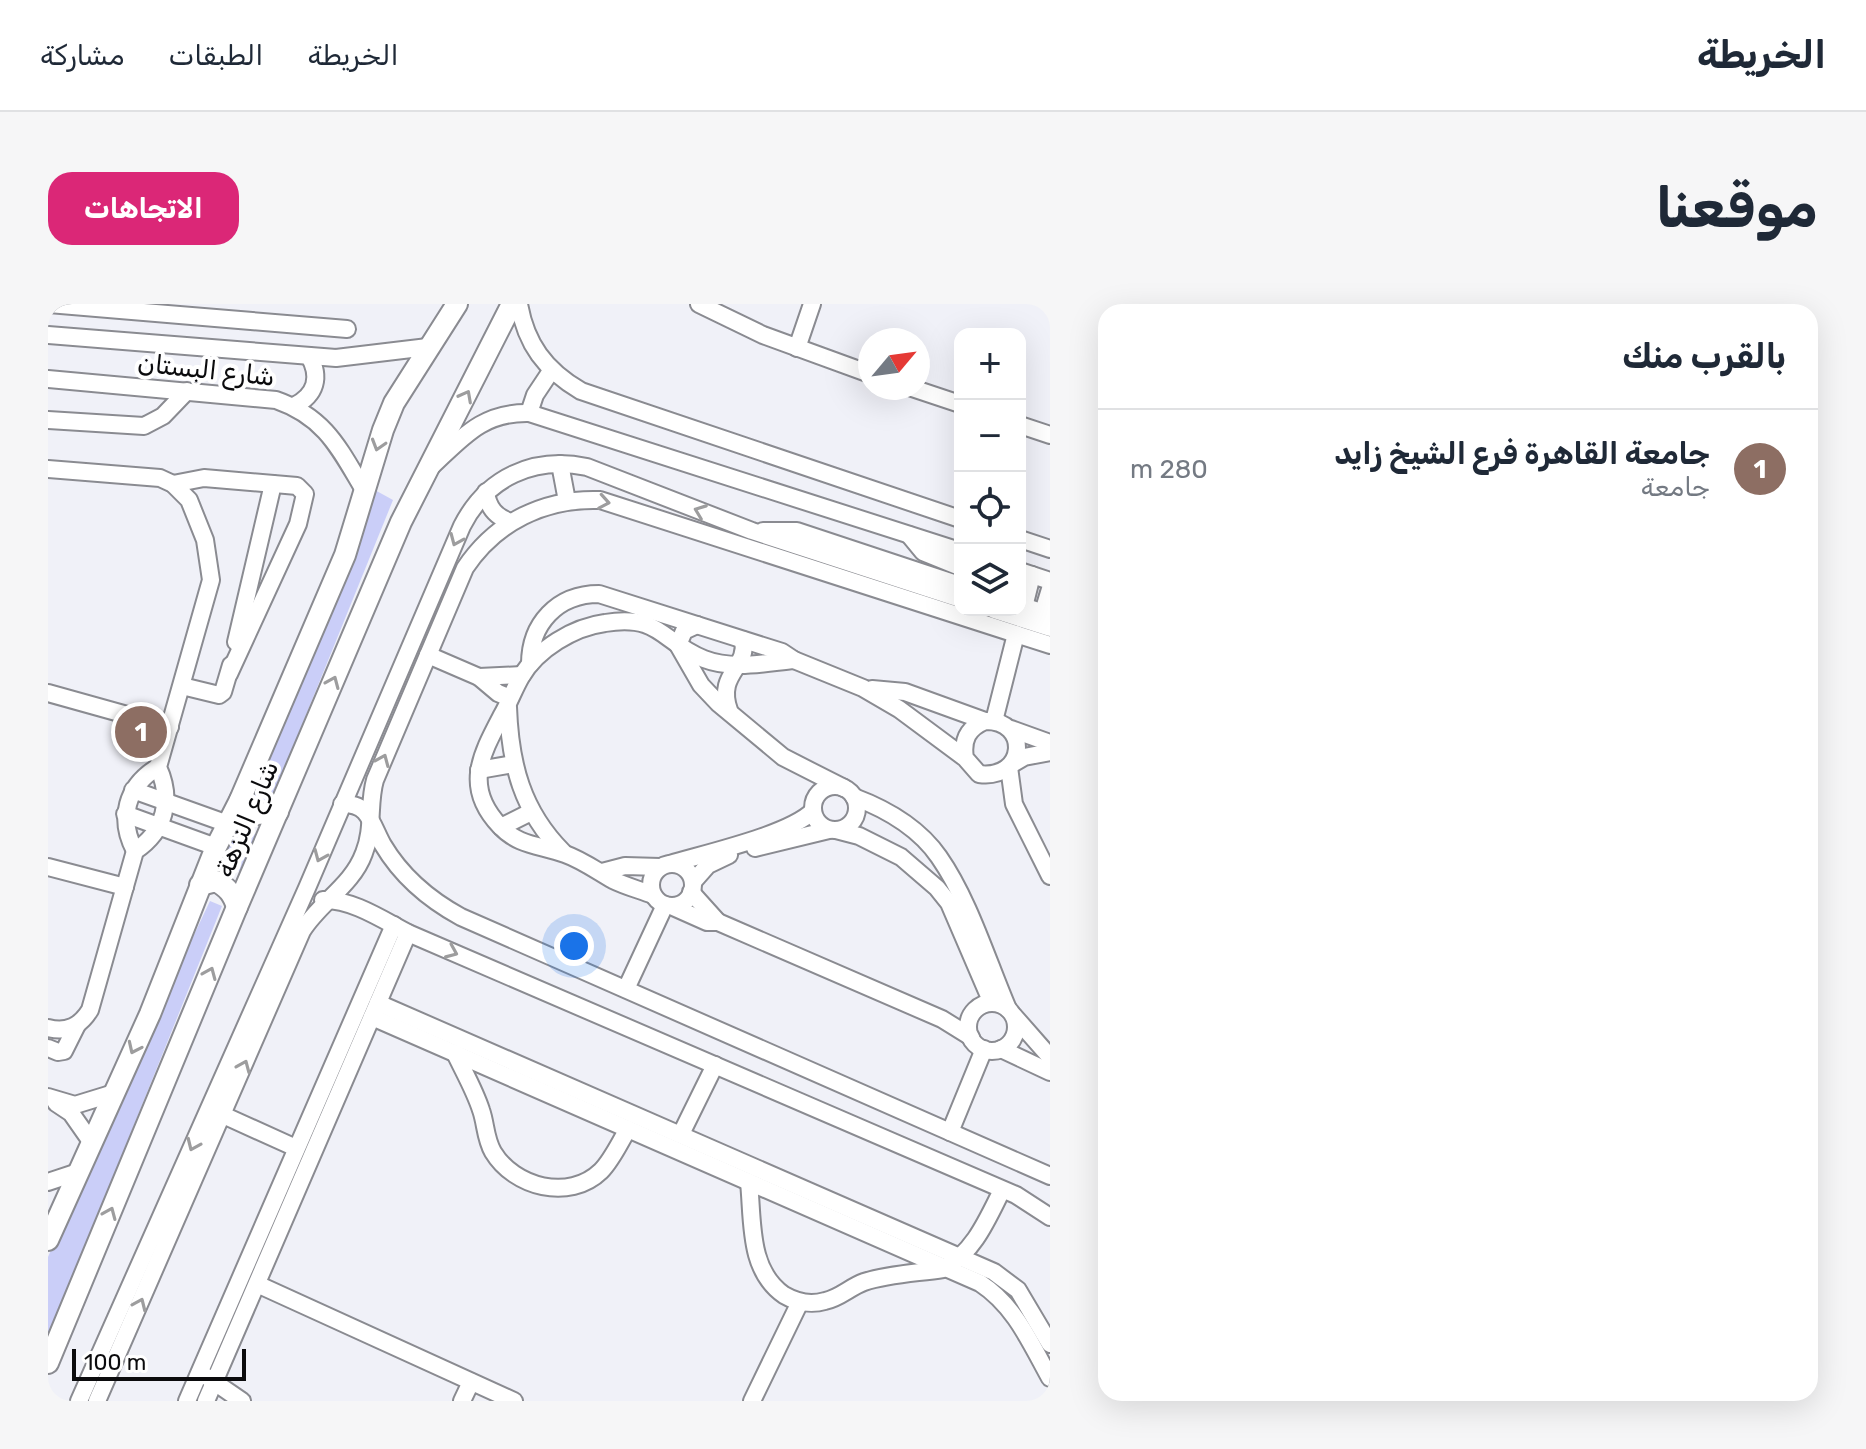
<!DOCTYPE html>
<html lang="ar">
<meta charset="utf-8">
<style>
:root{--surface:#fff;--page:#f6f6f7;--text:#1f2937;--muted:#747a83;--line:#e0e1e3;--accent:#db2777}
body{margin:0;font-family:Rubik,"Noto Sans Arabic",sans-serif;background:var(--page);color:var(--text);direction:rtl}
.controls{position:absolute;right:24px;top:24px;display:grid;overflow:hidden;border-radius:16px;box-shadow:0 8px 32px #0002}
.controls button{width:72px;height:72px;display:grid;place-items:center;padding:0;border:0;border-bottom:2px solid var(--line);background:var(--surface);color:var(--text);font:40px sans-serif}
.compass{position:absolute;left:810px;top:24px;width:72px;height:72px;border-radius:50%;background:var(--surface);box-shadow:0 8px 32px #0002;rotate:61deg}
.scale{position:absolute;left:24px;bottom:20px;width:174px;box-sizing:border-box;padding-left:8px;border:4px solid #0b0b0d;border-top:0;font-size:22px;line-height:28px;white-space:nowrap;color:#0b0b0d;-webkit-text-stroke:6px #fff;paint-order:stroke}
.you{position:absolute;left:526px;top:642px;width:28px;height:28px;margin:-20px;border:6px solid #fff;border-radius:50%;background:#1a73e8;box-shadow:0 0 0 12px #1a73e833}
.badge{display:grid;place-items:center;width:52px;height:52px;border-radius:50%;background:var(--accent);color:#fff;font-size:26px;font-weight:700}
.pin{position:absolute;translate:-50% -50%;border:4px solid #fff;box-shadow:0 2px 8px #0006}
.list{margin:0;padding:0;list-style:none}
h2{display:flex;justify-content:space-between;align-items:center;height:104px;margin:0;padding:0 32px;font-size:34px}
h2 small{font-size:26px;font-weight:400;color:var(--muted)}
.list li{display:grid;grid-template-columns:52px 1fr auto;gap:24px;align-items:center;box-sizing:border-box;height:120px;padding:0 32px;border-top:2px solid var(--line)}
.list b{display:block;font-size:30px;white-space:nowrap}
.list p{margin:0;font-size:26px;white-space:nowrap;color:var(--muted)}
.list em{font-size:26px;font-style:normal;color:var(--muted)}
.icon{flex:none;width:44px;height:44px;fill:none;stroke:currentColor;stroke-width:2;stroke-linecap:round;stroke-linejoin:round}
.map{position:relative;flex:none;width:1002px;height:1097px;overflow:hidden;direction:ltr;border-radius:24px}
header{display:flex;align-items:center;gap:48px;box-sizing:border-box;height:112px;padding:0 40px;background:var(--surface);border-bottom:2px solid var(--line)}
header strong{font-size:38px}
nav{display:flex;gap:44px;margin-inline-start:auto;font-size:28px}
.intro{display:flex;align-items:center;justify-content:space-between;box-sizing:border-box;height:192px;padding:0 48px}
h1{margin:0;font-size:56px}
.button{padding:20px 36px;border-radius:24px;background:var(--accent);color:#fff;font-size:28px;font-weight:700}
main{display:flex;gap:48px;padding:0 48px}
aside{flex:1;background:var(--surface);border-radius:24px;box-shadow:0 8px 32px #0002}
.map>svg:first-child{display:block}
.green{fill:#cacef8}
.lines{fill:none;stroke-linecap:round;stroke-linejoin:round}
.minor-casing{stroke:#8a8b91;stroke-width:20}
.major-casing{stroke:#8a8b91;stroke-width:24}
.minor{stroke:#fff;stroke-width:16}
.major{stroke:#fff;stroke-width:20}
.oneway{stroke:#9d9d9e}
.labels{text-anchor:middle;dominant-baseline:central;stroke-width:8;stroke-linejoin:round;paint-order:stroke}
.street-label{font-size:26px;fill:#0b0b0d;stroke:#fff}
</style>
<header>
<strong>الخريطة</strong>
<nav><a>الخريطة</a><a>الطبقات</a><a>مشاركة</a></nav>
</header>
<div class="intro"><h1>موقعنا</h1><a class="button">الاتجاهات</a></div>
<main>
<aside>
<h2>بالقرب منك<small></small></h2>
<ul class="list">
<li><span class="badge" style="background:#8d6e63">1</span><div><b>جامعة القاهرة فرع الشيخ زايد</b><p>جامعة</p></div><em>280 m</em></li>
</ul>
</aside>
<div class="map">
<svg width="1002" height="1097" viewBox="0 0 1002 1097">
<rect width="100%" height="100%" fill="#f0f1f8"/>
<g class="green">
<path d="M 325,185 L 345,196 L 224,495 L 216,499 L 207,497 L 206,482 Z"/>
<path d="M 185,522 L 197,531 L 212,530 L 196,570 L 185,563 L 167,560 Z"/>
<path d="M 162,597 L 174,602 L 0,1035 L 0,953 L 75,781 Z"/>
</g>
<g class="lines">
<defs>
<g id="minor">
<path d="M 0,0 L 299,25"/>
<path d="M 471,0 C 478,40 497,66 533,87 L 912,215"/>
<path d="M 651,0 L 715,31 L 822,70"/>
<path d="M 0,31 L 288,54 L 380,43"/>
<path d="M 749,44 L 764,0"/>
<path d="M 0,75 L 228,96 C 277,113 291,144 316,186"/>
<path d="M 864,84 L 912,100"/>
<path d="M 246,102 C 268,91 273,73 261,52"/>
<path d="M 481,109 L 487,91 L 503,67"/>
<path d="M 0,116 L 96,122 L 115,112 L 139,87"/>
<path d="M 972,121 L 1002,131"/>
<path d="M 512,160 L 519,197"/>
<path d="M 384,162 C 416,132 435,108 481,109 L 912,247"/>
<path d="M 0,165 L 112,174 L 125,180 L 141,196 L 157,236 L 163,276 L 110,463 C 125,496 117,527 87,547 L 42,706 C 32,722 19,729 0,724"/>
<path d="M 125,180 L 156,174 L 249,182 L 257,190 L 250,220 L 181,370"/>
<path d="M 438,188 C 440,204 448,213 463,218"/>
<path d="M 715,227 L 749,227 L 912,281"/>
<path d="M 861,231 L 875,248 L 912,263"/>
<path d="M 972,235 L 1002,245"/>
<path d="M 972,267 L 1002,277"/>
<path d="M 972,301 L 1002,311"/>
<path d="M 976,303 L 984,271"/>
<path d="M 946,306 L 1002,324"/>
<path d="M 995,308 L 1002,285"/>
<path d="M 649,321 L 636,327 L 630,341 L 653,381 L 670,399 L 735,453 L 796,484"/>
<path d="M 188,338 L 225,180"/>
<path d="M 380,351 L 431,373 L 450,389 L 462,394"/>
<path d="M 482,360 C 482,320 509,290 551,290 L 734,348 L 746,356 L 815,384 L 851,405 L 917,454 L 931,470 C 979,476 982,416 937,417 C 920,424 914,436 917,454"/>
<path d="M 431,373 L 474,371"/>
<path d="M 134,382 L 171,391 L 175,388 L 183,361"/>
<path d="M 824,385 L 857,388 L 937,417"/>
<path d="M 0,389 L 122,423"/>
<path d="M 460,403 C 462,460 474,507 515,548"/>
<path d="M 681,406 C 668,369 701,364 695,336"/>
<path d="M 946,417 L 968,330"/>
<path d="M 963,425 L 1002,439"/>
<path d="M 964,460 L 976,453 L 1002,448"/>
<path d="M 961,463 L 966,500 L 1002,572"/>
<path d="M 431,466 L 465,460"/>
<circle cx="787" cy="504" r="22"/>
<path d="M 85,486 L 180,520"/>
<path d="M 806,493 C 838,505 871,524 891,553 C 921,596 939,656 960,705"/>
<path d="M 294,500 C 303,500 311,501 317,508 C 325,517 329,531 335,541 C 354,573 380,595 413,613 L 1002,872"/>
<path d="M 77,510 L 168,543"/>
<path d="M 453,523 L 483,508"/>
<path d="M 788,526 L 811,532 L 853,553 L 889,584 L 901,599 L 944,699"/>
<path d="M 707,544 L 781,526"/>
<path d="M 87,547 C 70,515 78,482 110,463"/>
<path d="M 622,560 C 659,549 740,531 765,507"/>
<circle cx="624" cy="581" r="21"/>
<path d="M 0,563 L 77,583"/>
<path d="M 554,568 L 577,562 L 612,563"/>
<path d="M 645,578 L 660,561 L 681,551"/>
<path d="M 643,588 L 670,618"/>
<path d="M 605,591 C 592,586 577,582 565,576 C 549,567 534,556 517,550 C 493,541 470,542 452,522 C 415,483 433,451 454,411 C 461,399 466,385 473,373 C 489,345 526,323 557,319 C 613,310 613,338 656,355 C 684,366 716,359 746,356"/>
<path d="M 275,596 C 304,595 335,616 360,629 L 968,891 L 1002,913"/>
<path d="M 623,602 L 659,618 L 670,618 L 894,715 L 923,733"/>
<path d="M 578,685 L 617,601"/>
<path d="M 330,699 L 946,968 L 970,986 L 1002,1040"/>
<circle cx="944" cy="723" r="24"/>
<path d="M 966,712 L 1002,753"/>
<path d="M 324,713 L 932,979 C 967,1002 982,1038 1002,1074"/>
<path d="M 0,744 L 10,748 L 16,747 L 29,721"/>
<path d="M 953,745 L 1002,768"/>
<path d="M 407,749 C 416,768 427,787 433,806 C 438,820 437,834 445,848 C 466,883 521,898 553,867 C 564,856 572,838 580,825"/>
<path d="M 0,793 L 27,801 L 66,789"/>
<path d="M 8,799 L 23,809 L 44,839"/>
<path d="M 175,811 L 248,844"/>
<path d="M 902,828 L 936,745"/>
<path d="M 633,830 L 667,761"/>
<path d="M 0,878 L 30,868"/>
<path d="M 701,878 C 705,917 700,966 736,991 C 748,998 763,1001 777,997 C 792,994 802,983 816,978 C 840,970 869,969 895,965 C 926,948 939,916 954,886"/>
<path d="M 209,980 L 466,1097"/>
<path d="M 159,1073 L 194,1097"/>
<path d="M 31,1097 L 259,584 L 414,222 C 439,173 486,152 539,163 L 704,227 L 912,295"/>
<path d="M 49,1097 L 254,627 C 272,598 304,582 316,549 C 326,525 320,500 327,476 L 417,264 C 448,218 496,194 552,196 L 1002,341"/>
<path d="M 139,1097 L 346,621"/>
<path d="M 158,1097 L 360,629"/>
<path d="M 414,1097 L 423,1078"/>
<path d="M 704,1097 L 752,998"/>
</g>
<g id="major">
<path d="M 192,496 L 195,505 L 209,510 L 230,508"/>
<path d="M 152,581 L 168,577 C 180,584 185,590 189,603"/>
<path d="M 0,936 L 102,710 L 168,543 L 192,496 L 297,251 L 335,126 L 346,99 L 409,0"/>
<path d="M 0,1059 L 189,603 L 353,218 L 464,0"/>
</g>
</defs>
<use href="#minor" class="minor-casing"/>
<use href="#major" class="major-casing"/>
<use href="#minor" class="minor"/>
<use href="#major" class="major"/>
</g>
<defs><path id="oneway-chevron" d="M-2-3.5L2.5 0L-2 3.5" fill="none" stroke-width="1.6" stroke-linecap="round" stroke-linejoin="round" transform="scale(2)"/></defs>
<g class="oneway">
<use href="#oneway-chevron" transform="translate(418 92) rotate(-62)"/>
<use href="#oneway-chevron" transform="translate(330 141) rotate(107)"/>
<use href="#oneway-chevron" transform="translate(556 198) rotate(10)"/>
<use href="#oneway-chevron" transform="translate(652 207) rotate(-159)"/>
<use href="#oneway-chevron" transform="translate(408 236) rotate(113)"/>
<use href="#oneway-chevron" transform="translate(285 378) rotate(-67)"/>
<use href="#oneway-chevron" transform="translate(335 456) rotate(-67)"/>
<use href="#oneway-chevron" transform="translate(272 552) rotate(113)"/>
<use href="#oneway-chevron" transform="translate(404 648) rotate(23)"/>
<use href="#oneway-chevron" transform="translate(162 669) rotate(-67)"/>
<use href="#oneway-chevron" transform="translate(86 744) rotate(115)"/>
<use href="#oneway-chevron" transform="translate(196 762) rotate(-67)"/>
<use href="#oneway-chevron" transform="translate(145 841) rotate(114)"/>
<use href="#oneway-chevron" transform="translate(62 909) rotate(-67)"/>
<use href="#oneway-chevron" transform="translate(92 1000) rotate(-66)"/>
</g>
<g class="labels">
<g class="street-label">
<text transform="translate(158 66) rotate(6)">شارع البستان</text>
<text transform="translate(199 515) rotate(-67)">شارع النزهة</text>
</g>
</g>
</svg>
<div class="controls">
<button>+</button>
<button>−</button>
<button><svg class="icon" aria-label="locate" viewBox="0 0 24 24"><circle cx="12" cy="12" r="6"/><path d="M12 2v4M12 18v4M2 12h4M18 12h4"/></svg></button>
<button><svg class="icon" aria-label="layers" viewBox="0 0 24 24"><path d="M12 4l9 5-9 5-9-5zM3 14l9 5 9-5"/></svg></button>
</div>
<svg class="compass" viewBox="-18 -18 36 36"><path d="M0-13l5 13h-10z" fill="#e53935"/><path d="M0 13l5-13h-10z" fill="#747a83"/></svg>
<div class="scale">100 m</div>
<div class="you"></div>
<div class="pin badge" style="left:93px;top:428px;background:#8d6e63">1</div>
</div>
</main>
